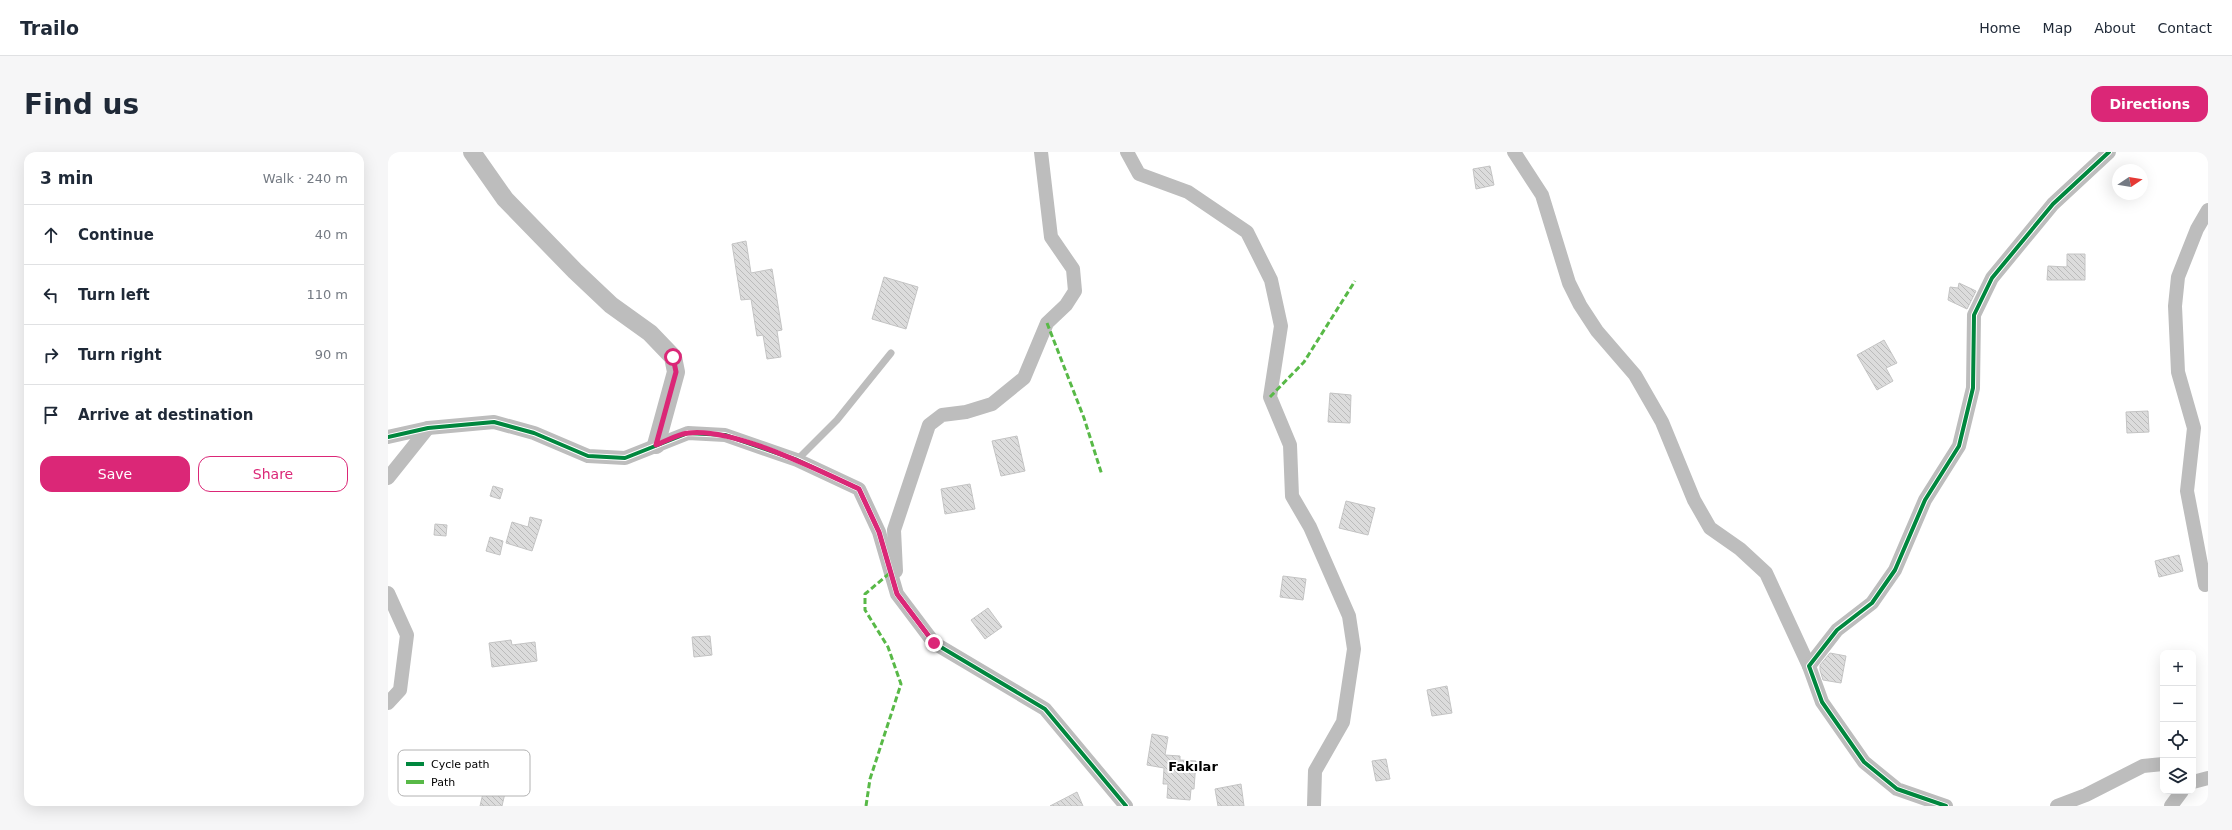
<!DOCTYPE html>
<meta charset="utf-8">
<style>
:root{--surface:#fff;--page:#f6f6f7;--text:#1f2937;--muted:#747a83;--line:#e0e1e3;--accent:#db2777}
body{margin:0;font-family:"DejaVu Sans",sans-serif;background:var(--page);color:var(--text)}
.controls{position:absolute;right:12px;bottom:12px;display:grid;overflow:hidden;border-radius:8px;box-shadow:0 4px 16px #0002}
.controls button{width:36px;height:36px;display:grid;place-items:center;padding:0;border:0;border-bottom:1px solid var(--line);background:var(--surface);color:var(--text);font:20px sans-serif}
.compass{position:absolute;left:1724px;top:12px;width:36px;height:36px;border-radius:50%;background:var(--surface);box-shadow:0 4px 16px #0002;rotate:78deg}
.stop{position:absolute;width:12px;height:12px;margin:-9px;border:3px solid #db2777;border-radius:50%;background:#fff}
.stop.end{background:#db2777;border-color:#fff;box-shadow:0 1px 4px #0008}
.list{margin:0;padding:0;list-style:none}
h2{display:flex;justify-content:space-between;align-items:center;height:52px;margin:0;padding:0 16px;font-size:17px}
h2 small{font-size:13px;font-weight:400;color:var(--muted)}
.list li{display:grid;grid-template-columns:26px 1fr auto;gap:12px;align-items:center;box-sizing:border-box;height:60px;padding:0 16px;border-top:1px solid var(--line)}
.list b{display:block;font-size:15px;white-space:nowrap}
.list em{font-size:13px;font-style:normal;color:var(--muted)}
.actions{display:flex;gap:8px;padding:12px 16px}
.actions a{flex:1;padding:9px 0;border:1px solid var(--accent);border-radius:12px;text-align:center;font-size:14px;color:var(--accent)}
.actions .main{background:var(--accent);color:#fff}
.icon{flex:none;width:22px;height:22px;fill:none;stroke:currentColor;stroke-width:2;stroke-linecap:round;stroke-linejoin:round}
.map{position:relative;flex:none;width:1820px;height:654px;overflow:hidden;border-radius:12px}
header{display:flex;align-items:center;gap:24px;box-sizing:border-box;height:56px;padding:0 20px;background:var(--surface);border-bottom:1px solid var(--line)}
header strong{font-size:19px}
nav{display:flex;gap:22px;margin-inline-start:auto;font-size:14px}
.intro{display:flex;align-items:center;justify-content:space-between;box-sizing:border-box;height:96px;padding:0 24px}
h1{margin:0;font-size:28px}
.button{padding:10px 18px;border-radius:12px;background:var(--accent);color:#fff;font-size:14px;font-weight:700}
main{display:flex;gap:24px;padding:0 24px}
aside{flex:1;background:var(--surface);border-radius:12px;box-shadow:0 4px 16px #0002}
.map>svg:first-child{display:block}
.building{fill:url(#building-back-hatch);stroke:#c4c4c4}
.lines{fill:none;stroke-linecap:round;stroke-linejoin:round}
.service{stroke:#bdbdbd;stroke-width:7}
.minor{stroke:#bdbdbd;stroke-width:14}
.tertiary{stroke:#bdbdbd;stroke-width:18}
.quiet{stroke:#58b947;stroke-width:3;stroke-dasharray:6 3;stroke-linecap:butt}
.cycleway-casing{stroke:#fff;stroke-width:6}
.cycleway{stroke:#00873e;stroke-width:4}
.route{stroke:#db2777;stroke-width:5}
.labels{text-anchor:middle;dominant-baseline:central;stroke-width:4;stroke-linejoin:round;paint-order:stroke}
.neighbourhood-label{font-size:13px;font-weight:bold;fill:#000;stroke:#fff}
.key{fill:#fff;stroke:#b2b2b2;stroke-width:1}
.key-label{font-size:11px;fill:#000}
</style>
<header>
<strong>Trailo</strong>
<nav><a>Home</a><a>Map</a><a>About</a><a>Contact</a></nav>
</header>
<div class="intro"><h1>Find us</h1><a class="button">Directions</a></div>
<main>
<aside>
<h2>3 min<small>Walk · 240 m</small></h2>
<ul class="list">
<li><svg class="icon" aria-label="ahead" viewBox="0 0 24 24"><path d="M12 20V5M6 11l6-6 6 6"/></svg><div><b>Continue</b></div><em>40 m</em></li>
<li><svg class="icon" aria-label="left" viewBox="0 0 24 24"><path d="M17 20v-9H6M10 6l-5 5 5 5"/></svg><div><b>Turn left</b></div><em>110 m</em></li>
<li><svg class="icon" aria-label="right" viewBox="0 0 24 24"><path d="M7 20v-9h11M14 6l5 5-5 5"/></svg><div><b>Turn right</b></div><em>90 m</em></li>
<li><svg class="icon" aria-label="arrive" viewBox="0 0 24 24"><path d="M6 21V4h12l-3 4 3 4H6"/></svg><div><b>Arrive at destination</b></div></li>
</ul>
<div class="actions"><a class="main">Save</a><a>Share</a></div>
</aside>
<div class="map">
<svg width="1820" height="654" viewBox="0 0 1820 654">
<defs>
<pattern id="building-back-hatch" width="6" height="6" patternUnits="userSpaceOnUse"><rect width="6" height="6" fill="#dcdcdc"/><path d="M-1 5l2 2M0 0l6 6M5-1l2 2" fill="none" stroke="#bbb"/></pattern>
</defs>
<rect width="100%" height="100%" fill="#fff"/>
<g class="building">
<path d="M 1102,14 L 1106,33 L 1088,37 L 1085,17 Z"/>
<path d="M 358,89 L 363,121 L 384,117 L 394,178 L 389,179 L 393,205 L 379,207 L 375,183 L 369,184 L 363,147 L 353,148 L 344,92 Z"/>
<path d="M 1679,102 L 1697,102 L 1697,128 L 1659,128 L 1660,114 L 1679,115 Z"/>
<path d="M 496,125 L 530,135 L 518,177 L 484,167 Z"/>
<path d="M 1571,131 L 1588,139 L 1579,157 L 1560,148 L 1562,135 L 1570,136 Z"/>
<path d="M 1496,188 L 1509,211 L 1498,216 L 1505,229 L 1489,238 L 1469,203 Z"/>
<path d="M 942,241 L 963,243 L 962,271 L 940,270 Z"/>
<path d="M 1760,259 L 1761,280 L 1739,281 L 1738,260 Z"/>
<path d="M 629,284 L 637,319 L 613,324 L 604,289 Z"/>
<path d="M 582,332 L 587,357 L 557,362 L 553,337 Z"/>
<path d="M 105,334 L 115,337 L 112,347 L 102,344 Z"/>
<path d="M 958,349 L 987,356 L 980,383 L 951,376 Z"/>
<path d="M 142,365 L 154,368 L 144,399 L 118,391 L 124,370 L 140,375 Z"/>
<path d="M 47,372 L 59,373 L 58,384 L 46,383 Z"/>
<path d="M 102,385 L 115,389 L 112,403 L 98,399 Z"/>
<path d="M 1791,403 L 1795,419 L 1771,425 L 1767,409 Z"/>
<path d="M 895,424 L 918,427 L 915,448 L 892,445 Z"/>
<path d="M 600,456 L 614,475 L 597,487 L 583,468 Z"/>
<path d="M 322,484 L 324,503 L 306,505 L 304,485 Z"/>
<path d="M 123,488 L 124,493 L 147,490 L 149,509 L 104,515 L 101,491 Z"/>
<path d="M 1442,501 L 1458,504 L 1453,531 L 1435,528 L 1432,518 L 1432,513 Z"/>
<path d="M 1059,534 L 1064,561 L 1044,564 L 1039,538 Z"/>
<path d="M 764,582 L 780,585 L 777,603 L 792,604 L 792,608 L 808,609 L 806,637 L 803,637 L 802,648 L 779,646 L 780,632 L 775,632 L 776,616 L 759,613 Z"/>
<path d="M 998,607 L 1002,627 L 988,629 L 984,609 Z"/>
<path d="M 853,632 L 856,654 L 830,654 L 827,637 Z"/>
<path d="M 96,637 L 117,641 L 114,654 L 92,654 Z"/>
<path d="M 689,640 L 695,654 L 662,654 Z"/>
</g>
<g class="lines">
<path class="service" d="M 409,308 L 449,268 L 503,201"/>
<g class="minor">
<path d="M 739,0 L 751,22 L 800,40 L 859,80 L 883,128 L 893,174 L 882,245 L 902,293 L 904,344 L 922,375 L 961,464 L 966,497 L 955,570 L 927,619 L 926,654"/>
<path d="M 1126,0 L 1154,43 L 1181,131 L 1192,153 L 1209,179 L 1247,223 L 1274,270 L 1306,348 L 1322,376 L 1352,397 L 1378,421 L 1421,514"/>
<path d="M 0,285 L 40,276 L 106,270 L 146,281 L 200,304 L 237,306 L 300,281 L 337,283 L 409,308 L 471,337 L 491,380 L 509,442 L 546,491 L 657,557 L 738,654"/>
<path d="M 0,326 L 40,276"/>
<path d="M 508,419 L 506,378 L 541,273 L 554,263 L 578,260 L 604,252 L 636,226 L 659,171 L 678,153 L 687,139 L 685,117 L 663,85 L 653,0"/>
<path d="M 1817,433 L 1799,339 L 1806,276 L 1790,220 L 1787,154 L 1790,125 L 1809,77 L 1820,58"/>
<path d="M 0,441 L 19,483 L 12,538 L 0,551"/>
<path d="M 1805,630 L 1820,626"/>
<path d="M 1558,654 L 1509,637 L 1476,610 L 1434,550 L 1421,514 L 1449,478 L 1484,451 L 1507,418 L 1537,348 L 1571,294 L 1585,236 L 1586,163 L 1604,126 L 1665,52 L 1721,0"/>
<path d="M 1669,654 L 1698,643 L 1755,614 L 1775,612"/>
<path d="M 1783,654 L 1794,639"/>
</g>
<path class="tertiary" d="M 84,0 L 117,47 L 187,119 L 223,153 L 262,181 L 285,205 L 288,220 L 268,293"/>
<g class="quiet">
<path d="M 659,171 L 696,266 L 714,323"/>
<path d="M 882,245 L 916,210 L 967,129"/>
<path d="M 478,654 L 482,627 L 513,532 L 500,495 L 477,458 L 477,442 L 503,420"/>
</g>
<defs>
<g id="cycleway">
<path d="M 0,285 L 40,276 L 106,270 L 146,281 L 200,304 L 237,306 L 300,281 L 337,283 L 409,308 L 471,337 L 491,380 L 509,442 L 546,491 L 657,557 L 738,654"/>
<path d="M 1558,654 L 1509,637 L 1476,610 L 1434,550 L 1421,514 L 1449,478 L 1484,451 L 1507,418 L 1537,348 L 1571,294 L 1585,236 L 1586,163 L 1604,126 L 1665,52 L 1721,0"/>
</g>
</defs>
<use href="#cycleway" class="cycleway-casing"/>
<use href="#cycleway" class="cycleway"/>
</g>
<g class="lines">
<path class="route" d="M 285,205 L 288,220 L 268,293 C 278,289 290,282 300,281 C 345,275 430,318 471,337 L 491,380 L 509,442 L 546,491"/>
</g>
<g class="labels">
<g class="neighbourhood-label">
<text x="805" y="614">Fakılar</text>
</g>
</g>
<rect x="10" y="598" width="132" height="46" rx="6" class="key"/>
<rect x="18" y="610" width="18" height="4" fill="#00873e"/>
<rect x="18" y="628" width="18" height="4" fill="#58b947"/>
<g class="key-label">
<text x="43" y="616">Cycle path</text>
<text x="43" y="634">Path</text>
</g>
</svg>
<div class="controls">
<button>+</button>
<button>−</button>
<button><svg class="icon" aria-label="locate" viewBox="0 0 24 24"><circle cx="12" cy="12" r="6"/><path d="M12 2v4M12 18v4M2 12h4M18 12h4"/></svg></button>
<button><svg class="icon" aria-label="layers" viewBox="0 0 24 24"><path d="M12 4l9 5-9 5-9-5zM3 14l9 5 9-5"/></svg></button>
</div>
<svg class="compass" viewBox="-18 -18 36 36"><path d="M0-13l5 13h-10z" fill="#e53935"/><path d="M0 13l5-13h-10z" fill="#747a83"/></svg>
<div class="stop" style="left:285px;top:205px"></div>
<div class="stop end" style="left:546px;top:491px"></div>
</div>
</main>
